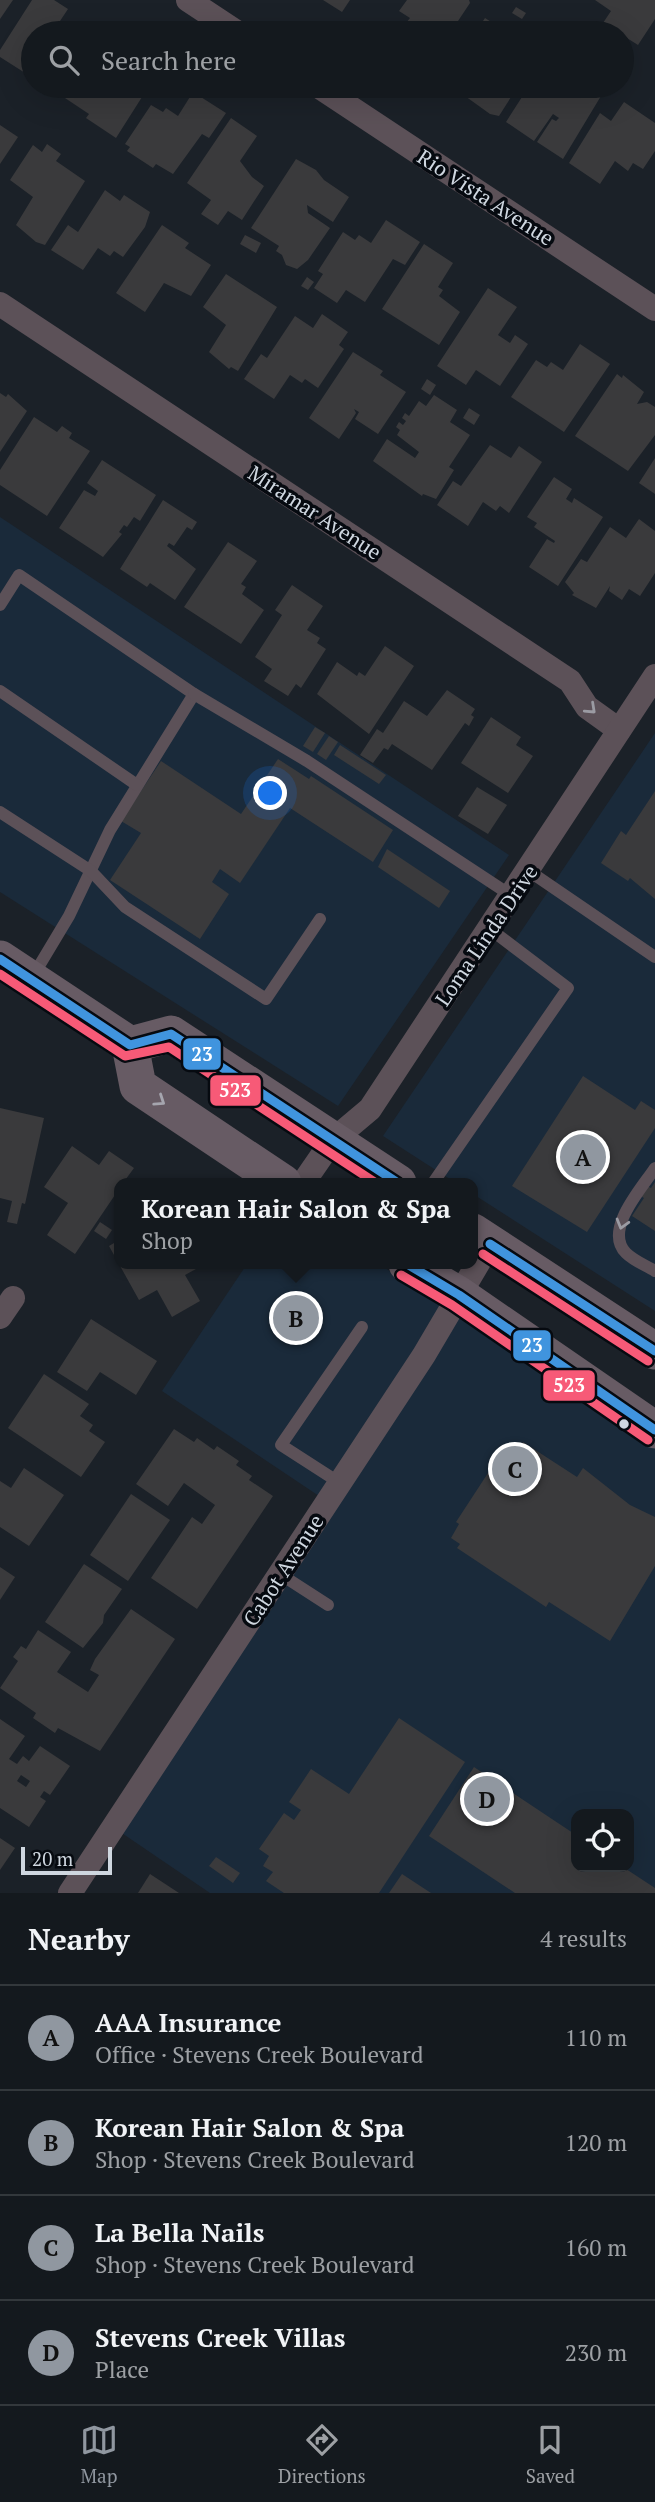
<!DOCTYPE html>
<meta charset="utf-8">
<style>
:root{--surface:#14191e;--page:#21262b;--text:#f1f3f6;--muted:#9da0a4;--line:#33383c;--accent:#9097a0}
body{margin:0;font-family:"PT Serif",serif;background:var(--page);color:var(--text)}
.controls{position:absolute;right:21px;bottom:21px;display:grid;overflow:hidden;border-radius:14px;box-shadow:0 7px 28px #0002}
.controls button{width:63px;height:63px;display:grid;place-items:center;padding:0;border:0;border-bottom:2px solid var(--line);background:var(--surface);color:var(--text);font:35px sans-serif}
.scale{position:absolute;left:21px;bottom:18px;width:91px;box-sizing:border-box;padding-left:7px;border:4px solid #cfd7e0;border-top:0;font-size:19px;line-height:24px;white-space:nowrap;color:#cfd7e0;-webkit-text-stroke:5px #060a10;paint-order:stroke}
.you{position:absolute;left:271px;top:794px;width:24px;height:24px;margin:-18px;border:5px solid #fff;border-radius:50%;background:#1a73e8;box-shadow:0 0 0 10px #1a73e833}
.badge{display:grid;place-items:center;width:46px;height:46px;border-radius:50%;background:var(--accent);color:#111;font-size:23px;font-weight:700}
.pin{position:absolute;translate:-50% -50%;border:4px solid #fff;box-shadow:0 2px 7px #0006}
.popup{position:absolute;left:114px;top:1178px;width:364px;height:91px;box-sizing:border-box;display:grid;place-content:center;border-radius:14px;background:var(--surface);filter:drop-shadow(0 2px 5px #0005);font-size:23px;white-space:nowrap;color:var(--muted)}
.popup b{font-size:26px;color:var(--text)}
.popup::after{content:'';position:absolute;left:50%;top:100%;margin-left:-14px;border:14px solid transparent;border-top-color:var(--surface)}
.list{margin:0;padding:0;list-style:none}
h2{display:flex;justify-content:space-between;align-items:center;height:91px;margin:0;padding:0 28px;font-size:30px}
h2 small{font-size:23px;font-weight:400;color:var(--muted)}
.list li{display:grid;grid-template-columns:46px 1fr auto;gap:21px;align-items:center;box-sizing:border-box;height:105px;padding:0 28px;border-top:2px solid var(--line)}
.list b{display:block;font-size:26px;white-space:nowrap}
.list p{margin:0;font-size:23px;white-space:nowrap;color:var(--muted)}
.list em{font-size:23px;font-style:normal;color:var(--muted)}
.icon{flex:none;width:38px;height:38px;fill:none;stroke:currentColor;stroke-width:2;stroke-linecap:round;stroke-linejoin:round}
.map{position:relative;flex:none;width:655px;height:1893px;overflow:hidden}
.search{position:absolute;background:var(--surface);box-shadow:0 7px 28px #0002;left:21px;right:21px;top:21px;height:77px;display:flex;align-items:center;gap:18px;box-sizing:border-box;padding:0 24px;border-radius:38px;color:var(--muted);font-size:26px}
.sheet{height:511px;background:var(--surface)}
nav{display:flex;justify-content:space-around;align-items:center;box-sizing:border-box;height:98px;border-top:2px solid var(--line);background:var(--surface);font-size:19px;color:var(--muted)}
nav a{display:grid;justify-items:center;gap:4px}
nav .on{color:var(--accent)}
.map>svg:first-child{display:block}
.built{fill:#1a2a3a;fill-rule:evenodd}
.building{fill:#3a3a3c;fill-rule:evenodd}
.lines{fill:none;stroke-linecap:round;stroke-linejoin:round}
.service{stroke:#5c5158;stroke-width:12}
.minor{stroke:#5c5158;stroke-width:24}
.primary{stroke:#675b64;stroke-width:37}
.bus-1-casing{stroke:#060a10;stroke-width:14}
.bus-2-casing{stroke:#060a10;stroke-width:14}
.bus-1{stroke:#4094de;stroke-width:9}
.bus-2{stroke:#f75a77;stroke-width:9}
.oneway{stroke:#9b9ba3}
.oneway2{stroke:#a5a5ae}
.bus-dot{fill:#cfd7e0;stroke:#060a10;stroke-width:2.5}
.labels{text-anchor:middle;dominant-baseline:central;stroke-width:7;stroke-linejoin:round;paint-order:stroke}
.street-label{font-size:21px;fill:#cfd7e0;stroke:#060a10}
.line-badge{stroke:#060a10;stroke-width:2.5}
.badge-label{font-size:19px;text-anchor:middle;font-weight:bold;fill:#fff}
</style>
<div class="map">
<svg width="655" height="1893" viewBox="0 0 655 1893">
<rect width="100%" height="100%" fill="#1b2128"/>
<g class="built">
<path d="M 0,517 L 509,855 L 338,1106 L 0,892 Z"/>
<path d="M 655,733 L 655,1311 L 473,1194 L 473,1183 L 456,1183 L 383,1136 Z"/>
<path d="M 247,1264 L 379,1264 L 655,1445 L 655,1893 L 210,1893 L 110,1825 L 322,1498 L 162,1391 ZM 576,1814 L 629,1814 L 629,1867 L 576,1867 Z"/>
</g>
<g class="building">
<path d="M 0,0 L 13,0 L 0,19 Z"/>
<path d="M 32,0 L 54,0 L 68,9 L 52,33 L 33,33 L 33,78 L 0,57 L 0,50 Z"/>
<path d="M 323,0 L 350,0 L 342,12 Z"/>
<path d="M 407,0 L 469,0 L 470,3 L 450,33 L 417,33 L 417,30 L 406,23 L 410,18 L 399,11 Z"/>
<path d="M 595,0 L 655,0 L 655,19 L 638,45 L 603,23 L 611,11 Z"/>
<path d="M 516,7 L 526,13 L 522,19 L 512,13 Z"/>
<path d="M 485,18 L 508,33 L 475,33 Z"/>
<path d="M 71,86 L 149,86 L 116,138 L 86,118 L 89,114 L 65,98 Z"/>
<path d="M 451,86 L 518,86 L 499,116 L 490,114 Z"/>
<path d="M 529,86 L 586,86 L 601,96 L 563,159 L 537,142 L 552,119 L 556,121 L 559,118 L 553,114 L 534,141 L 506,122 Z"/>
<path d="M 193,92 L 226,113 L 209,138 L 202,134 L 173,174 L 156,164 L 153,168 L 127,151 L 130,147 L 125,144 L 151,105 L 163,112 L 166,108 L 178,116 Z"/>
<path d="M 624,102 L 655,123 L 655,151 L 643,169 L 633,163 L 628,171 L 615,161 L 600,184 L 569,163 L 600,113 L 611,121 Z"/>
<path d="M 231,118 L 257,136 L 240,161 L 252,177 L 264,186 L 242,220 L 228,211 L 218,225 L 201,214 L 211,200 L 187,183 Z"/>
<path d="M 0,125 L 18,137 L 0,164 Z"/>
<path d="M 47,144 L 61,154 L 56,161 L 85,181 L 45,245 L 36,242 L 16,225 L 33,197 L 10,180 L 33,145 L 42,152 Z"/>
<path d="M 296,159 L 316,170 L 324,180 L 349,197 L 333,222 L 307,205 L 308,213 L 330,228 L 308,260 L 297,269 L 286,265 L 282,255 L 276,251 L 279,246 L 251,228 Z"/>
<path d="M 105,190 L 120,201 L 124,195 L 150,212 L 145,227 L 123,257 L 114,251 L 110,256 L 98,248 L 83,270 L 51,250 L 68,225 L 78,232 Z"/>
<path d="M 386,220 L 420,242 L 405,265 L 393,259 L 365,302 L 346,290 L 337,303 L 314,288 L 323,274 L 318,271 L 343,232 L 355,240 L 359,235 L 371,243 Z"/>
<path d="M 162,225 L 189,243 L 185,248 L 211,265 L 191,296 L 164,283 L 145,312 L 116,293 Z"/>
<path d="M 245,235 L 261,243 L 256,253 L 240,244 Z"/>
<path d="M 424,244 L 453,263 L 438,287 L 443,290 L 439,296 L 460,312 L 439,345 L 382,309 Z"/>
<path d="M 226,274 L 277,307 L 238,371 L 231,367 L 229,369 L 209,352 L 226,325 L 203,307 Z"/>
<path d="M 307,277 L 314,282 L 308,290 L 301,286 Z"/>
<path d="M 488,288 L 517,307 L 498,335 L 510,343 L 515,335 L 528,344 L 500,386 L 476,370 L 466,385 L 437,366 Z"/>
<path d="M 322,314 L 348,332 L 339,345 L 344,349 L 318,388 L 305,379 L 302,383 L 290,375 L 274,399 L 244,379 L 261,354 L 267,358 L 295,316 L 313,328 Z"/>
<path d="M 580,344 L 610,364 L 564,432 L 511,397 L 536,360 L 547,367 L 551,362 L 563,370 Z"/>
<path d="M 353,352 L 383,371 L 380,375 L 406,392 L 378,434 L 355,419 L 359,412 L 354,409 L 356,413 L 339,439 L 309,418 Z"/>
<path d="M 617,374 L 622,378 L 623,375 L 644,392 L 637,404 L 647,402 L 655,407 L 655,435 L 628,471 L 575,436 Z"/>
<path d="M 427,379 L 436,385 L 430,395 L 421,389 Z"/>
<path d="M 0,393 L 6,397 L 8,394 L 27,411 L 0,452 Z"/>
<path d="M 434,395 L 457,410 L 450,422 L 470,435 L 449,467 L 454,470 L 436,499 L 423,494 L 422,496 L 373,461 L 387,439 L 415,458 L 419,452 L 397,435 L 400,430 L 396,427 L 399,422 L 403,425 L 406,421 L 402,418 L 405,413 L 409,416 L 419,401 L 426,406 Z"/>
<path d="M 469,408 L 480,415 L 474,425 L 463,418 Z"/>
<path d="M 34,417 L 57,432 L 62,426 L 72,433 L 69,438 L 90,451 L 47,516 L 0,485 L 0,470 Z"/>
<path d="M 490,445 L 511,458 L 519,446 L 542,462 L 509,513 L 500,506 L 496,511 L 483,502 L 468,526 L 437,505 L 453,481 L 461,486 Z"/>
<path d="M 655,458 L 655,494 L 639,483 Z"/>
<path d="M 102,460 L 156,495 L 140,521 L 134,517 L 127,527 L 124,525 L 119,532 L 122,534 L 103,557 L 59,528 L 84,490 L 95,496 L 98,491 L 87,483 Z"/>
<path d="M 554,477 L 572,489 L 566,499 L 572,503 L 574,498 L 603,517 L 558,586 L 529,567 L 547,539 L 554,543 L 555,541 L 534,527 L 537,523 L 527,517 Z"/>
<path d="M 163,500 L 197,522 L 192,530 L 187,527 L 174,546 L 169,543 L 167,546 L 196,569 L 175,600 L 150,583 L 147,587 L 120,569 Z"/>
<path d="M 639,519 L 655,531 L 655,573 L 640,596 L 629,589 L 622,600 L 609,591 L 610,586 L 596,608 L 572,595 L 574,593 L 565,582 L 581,559 L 587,562 L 610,527 L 626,538 Z"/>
<path d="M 228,542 L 257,561 L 241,584 L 246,587 L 242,594 L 264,610 L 241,644 L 184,607 Z"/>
<path d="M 292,585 L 323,606 L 307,630 L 320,638 L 317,643 L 326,649 L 301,688 L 296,684 L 288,696 L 264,681 L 272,669 L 255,657 L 282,615 L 275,610 Z"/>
<path d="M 385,646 L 414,666 L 369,734 L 317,694 L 337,662 L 357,676 L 359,672 L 365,676 Z"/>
<path d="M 447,690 L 475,709 L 471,715 L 474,717 L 469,726 L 465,723 L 458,733 L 432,770 L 392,744 L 388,750 L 384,748 L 373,763 L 360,755 L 377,729 L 383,733 L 404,701 L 427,716 Z"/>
<path d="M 491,717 L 521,737 L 516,745 L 533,756 L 508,793 L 461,763 Z"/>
<path d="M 315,727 L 325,733 L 313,752 L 303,746 Z"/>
<path d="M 329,736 L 338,742 L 326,760 L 317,754 Z"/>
<path d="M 340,745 L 386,775 L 379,784 L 334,755 Z"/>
<path d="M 278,759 L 309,779 L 311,776 L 393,830 L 373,862 L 290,808 L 240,883 L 220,869 L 212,882 L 229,894 L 200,939 L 110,880 L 141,833 L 121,821 L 161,761 L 241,814 Z"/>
<path d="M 477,787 L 507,805 L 488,834 L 458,816 Z"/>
<path d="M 655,791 L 655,899 L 630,878 L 628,881 L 601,863 L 621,831 L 626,835 Z"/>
<path d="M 387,849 L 450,891 L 439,908 L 378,867 Z"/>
<path d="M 583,1076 L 635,1110 L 641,1101 L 655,1110 L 655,1128 L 587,1232 L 512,1186 Z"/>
<path d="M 0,1108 L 44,1118 L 25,1204 L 22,1203 L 17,1224 L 7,1222 L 12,1201 L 0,1198 Z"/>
<path d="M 72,1146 L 99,1165 L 109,1151 L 134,1168 L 123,1183 L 119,1183 L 119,1189 L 75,1254 L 47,1235 L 68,1203 L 44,1187 Z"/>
<path d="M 655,1182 L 655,1231 L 632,1216 L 644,1198 L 639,1195 L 645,1185 L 651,1188 Z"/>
<path d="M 100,1222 L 112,1230 L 106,1239 L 94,1231 Z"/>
<path d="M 119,1240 L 119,1264 L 205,1264 L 185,1275 L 200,1301 L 172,1317 L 157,1290 L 139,1300 L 109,1246 Z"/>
<path d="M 91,1319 L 157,1361 L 136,1395 L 100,1372 L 87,1391 L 57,1372 Z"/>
<path d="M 44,1374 L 89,1404 L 80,1416 L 93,1425 L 89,1431 L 105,1442 L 81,1477 L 8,1428 Z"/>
<path d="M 174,1429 L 194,1442 L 197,1438 L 214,1450 L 217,1446 L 239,1461 L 236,1465 L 252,1476 L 249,1480 L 273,1496 L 197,1609 L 151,1578 L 192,1517 L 202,1524 L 215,1505 L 184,1483 L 168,1506 L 136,1484 Z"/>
<path d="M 523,1442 L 577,1477 L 583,1468 L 630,1505 L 655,1517 L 655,1566 L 610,1641 L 549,1602 L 546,1607 L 457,1548 L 460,1544 L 451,1538 L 459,1524 L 456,1522 L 503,1450 L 509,1446 L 518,1450 Z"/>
<path d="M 24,1468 L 64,1495 L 29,1546 L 0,1527 L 0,1481 L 11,1488 Z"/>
<path d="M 131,1494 L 170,1520 L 128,1581 L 90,1555 Z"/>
<path d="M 84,1564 L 122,1589 L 104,1615 L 103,1623 L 83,1648 L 45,1622 Z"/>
<path d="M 0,1567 L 15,1577 L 0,1600 Z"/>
<path d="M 131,1609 L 175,1639 L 100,1751 L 58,1728 L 55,1733 L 33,1718 L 36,1713 L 0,1688 L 18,1661 L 13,1657 L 21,1646 L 26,1649 L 38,1630 L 71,1652 L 57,1672 L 88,1692 L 99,1675 L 90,1670 L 95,1659 Z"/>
<path d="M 399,1718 L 465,1762 L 379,1893 L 284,1893 L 266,1881 L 273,1872 L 263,1866 L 269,1856 L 259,1849 L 284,1813 L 294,1820 L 301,1810 L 289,1802 L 311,1769 L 349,1794 Z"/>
<path d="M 0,1719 L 25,1736 L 9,1759 L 17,1764 L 23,1756 L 29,1761 L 40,1746 L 70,1766 L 50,1795 L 44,1791 L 40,1797 L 46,1801 L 29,1827 L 0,1808 ZM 21,1775 L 30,1781 L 26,1787 L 17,1781 Z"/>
<path d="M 474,1767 L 576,1835 L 576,1867 L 623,1867 L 655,1888 L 655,1893 L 515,1893 L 429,1836 Z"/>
<path d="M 0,1838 L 15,1848 L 0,1870 Z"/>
<path d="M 216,1857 L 240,1873 L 233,1883 L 209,1866 Z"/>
<path d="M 150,1874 L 179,1893 L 138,1893 Z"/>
<path d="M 402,1874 L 431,1893 L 389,1893 Z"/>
</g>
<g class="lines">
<g class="service">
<path d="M 0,605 L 19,575 L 194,694 L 110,830 L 69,916 L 33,976"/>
<path d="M 0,691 L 137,785"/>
<path d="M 194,694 L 307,761 L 512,896"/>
<path d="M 0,812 L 91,871 L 125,907 L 266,999 L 320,919"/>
<path d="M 529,871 L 655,957"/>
<path d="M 655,1168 C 642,1188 603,1230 626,1253 C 634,1261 645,1265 655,1271"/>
<path d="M 433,1183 L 568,988 L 490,929"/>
<path d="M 340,1483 L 281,1445 L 362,1327"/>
<path d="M 280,1574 L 328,1605"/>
</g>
<g class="minor">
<path d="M 188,0 L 238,33"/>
<path d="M 318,86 L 655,309"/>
<path d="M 0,304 L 570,681 L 587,707 L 619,730"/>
<path d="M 303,1183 L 332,1141 L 370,1109 L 655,676"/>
<path d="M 0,1317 L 13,1298"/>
<path d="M 70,1893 L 424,1355 L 490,1243"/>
</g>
<g class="primary">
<path d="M 0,959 L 130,1045 L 138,1086 L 283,1183"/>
<path d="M 130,1045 L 171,1034 L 398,1183"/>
<path d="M 473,1232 L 655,1351"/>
<path d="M 407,1264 L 459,1295 L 655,1430"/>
</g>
<defs>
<g id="bus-1">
<path d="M 0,959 L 130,1045 L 171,1034 L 398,1183"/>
<path d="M 490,1244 L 655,1351"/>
<path d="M 407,1264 L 459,1295 L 655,1430"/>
</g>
<g id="bus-2">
<path d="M 0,974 L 125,1056 L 169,1047 L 376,1183"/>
<path d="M 483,1254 L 648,1361"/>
<path d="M 401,1275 L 452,1305 L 648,1440"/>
</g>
</defs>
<use href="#bus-1" class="bus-1-casing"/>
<use href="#bus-2" class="bus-2-casing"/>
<use href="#bus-1" class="bus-1"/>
<use href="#bus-2" class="bus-2"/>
</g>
<defs><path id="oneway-chevron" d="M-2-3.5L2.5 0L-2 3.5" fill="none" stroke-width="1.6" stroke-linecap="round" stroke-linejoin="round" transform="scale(1.75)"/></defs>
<g class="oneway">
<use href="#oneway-chevron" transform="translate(591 709) rotate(43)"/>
<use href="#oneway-chevron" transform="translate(622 1224) rotate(106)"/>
</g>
<use class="oneway2" href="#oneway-chevron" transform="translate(160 1101) rotate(34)"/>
<circle class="bus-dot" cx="624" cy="1424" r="6"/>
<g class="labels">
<g class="street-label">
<text transform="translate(486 197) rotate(33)">Rio Vista Avenue</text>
<text transform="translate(315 512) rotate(33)">Miramar Avenue</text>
<text transform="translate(486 935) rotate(-56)">Loma Linda Drive</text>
<text transform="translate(283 1570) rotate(-57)">Cabot Avenue</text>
</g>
</g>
<g class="line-badge">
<rect x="182" y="1037" width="40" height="34" rx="7" fill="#4094de"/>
<rect x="209" y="1074" width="53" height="33" rx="7" fill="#f75a77"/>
<rect x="512" y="1329" width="40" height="33" rx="7" fill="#4094de"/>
<rect x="542" y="1369" width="54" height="33" rx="7" fill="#f75a77"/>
</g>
<g class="badge-label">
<text x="202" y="1061">23</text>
<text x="235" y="1097">523</text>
<text x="532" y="1352">23</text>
<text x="569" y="1392">523</text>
</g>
</svg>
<div class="controls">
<button><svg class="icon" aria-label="locate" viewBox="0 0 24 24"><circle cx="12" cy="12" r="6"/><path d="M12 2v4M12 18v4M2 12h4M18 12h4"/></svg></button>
</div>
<div class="scale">20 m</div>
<div class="you"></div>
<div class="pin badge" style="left:583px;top:1157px">A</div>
<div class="pin badge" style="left:296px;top:1318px">B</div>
<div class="popup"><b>Korean Hair Salon &amp; Spa</b>Shop</div>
<div class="pin badge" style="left:515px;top:1469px">C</div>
<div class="pin badge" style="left:487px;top:1799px">D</div>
<div class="search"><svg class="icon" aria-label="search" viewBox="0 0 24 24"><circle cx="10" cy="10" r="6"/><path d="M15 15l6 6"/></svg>Search here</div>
</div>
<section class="sheet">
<h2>Nearby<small>4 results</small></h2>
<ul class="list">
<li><span class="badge">A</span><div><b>AAA Insurance</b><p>Office · Stevens Creek Boulevard</p></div><em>110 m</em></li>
<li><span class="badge">B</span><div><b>Korean Hair Salon &amp; Spa</b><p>Shop · Stevens Creek Boulevard</p></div><em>120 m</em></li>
<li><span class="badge">C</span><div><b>La Bella Nails</b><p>Shop · Stevens Creek Boulevard</p></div><em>160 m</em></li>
<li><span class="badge">D</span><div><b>Stevens Creek Villas</b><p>Place</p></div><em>230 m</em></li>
</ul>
</section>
<nav>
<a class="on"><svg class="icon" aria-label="map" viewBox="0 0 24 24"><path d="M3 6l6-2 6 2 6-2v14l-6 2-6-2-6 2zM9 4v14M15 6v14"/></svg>Map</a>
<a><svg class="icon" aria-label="directions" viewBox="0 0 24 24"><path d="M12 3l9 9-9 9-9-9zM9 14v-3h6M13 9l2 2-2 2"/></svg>Directions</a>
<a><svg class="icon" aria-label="saved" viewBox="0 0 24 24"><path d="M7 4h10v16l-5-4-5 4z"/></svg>Saved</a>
</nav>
